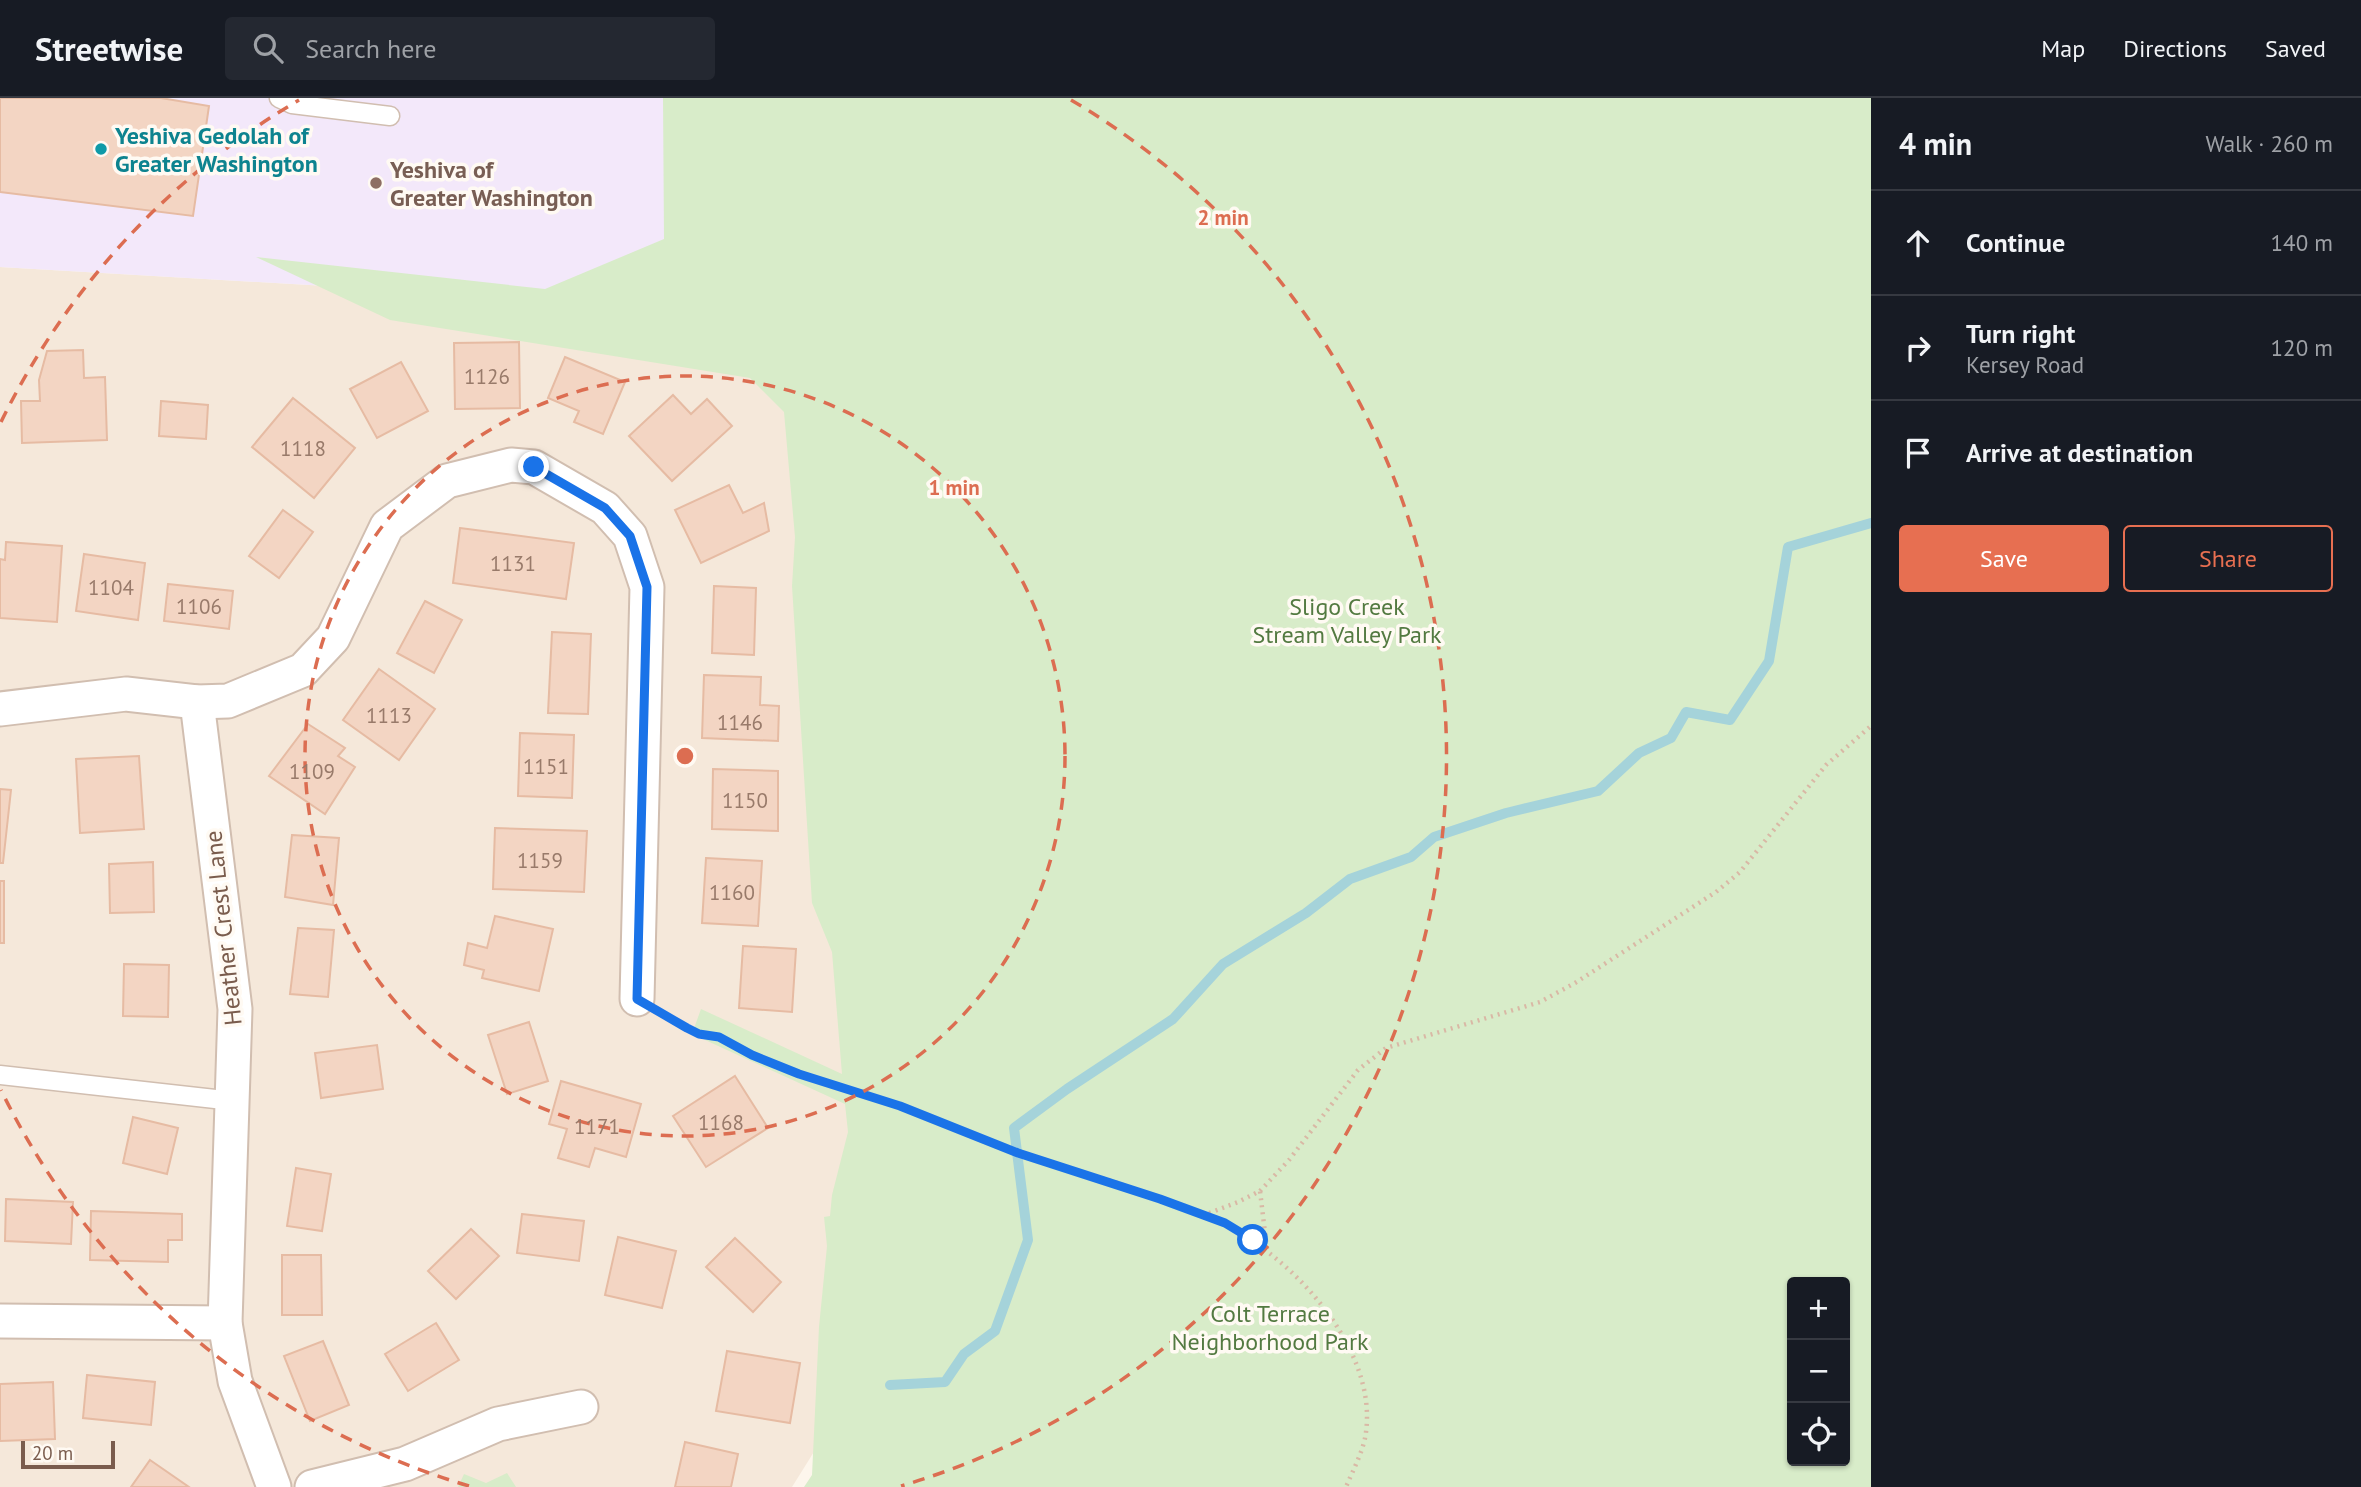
<!DOCTYPE html>
<meta charset="utf-8">
<style>
:root{--surface:#171b24;--page:#242831;--text:#f1f3f6;--muted:#9ea1a6;--line:#363941;--accent:#e76f51}
body{margin:0;font-family:"PT Sans",sans-serif;background:var(--page);color:var(--text)}
.controls{position:absolute;right:21px;bottom:21px;display:grid;overflow:hidden;border-radius:7px;box-shadow:0 2px 5px #0004}
.controls button{width:63px;height:63px;display:grid;place-items:center;padding:0;border:0;border-bottom:2px solid var(--line);background:var(--surface);color:var(--text);font:35px sans-serif}
.scale{position:absolute;left:21px;bottom:18px;width:94px;box-sizing:border-box;padding-left:7px;border:4px solid #7a5c4d;border-top:0;font-size:19px;line-height:24px;white-space:nowrap;color:#7a5c4d;-webkit-text-stroke:5px #fffaf3;paint-order:stroke}
.stop{position:absolute;width:21px;height:21px;margin:-16px;border:5px solid #1a73e8;border-radius:50%;background:#fff}
.stop.end{background:#1a73e8;border-color:#fff;box-shadow:0 2px 7px #0008}
.list{margin:0;padding:0;list-style:none}
h2{display:flex;justify-content:space-between;align-items:center;height:91px;margin:0;padding:0 28px;font-size:30px}
h2 small{font-size:23px;font-weight:400;color:var(--muted)}
.list li{display:grid;grid-template-columns:46px 1fr auto;gap:21px;align-items:center;box-sizing:border-box;height:105px;padding:0 28px;border-top:2px solid var(--line)}
.list b{display:block;font-size:26px;white-space:nowrap}
.list p{margin:0;font-size:23px;white-space:nowrap;color:var(--muted)}
.list em{font-size:23px;font-style:normal;color:var(--muted)}
.actions{display:flex;gap:14px;padding:21px 28px}
.actions a{flex:1;padding:16px 0;border:2px solid var(--accent);border-radius:7px;text-align:center;font-size:24px;color:var(--accent)}
.actions .main{background:var(--accent);color:#fff}
.icon{flex:none;width:38px;height:38px;fill:none;stroke:currentColor;stroke-width:2;stroke-linecap:round;stroke-linejoin:round}
.map{position:relative;flex:none;width:1871px;height:1389px;overflow:hidden}
header{display:flex;align-items:center;gap:42px;box-sizing:border-box;height:98px;padding:0 35px;background:var(--surface);border-bottom:2px solid var(--line)}
header strong{font-size:33px}
nav{display:flex;gap:38px;margin-inline-start:auto;font-size:24px}
.search{width:490px;height:63px;background:var(--page);display:flex;align-items:center;gap:18px;box-sizing:border-box;padding:0 24px;border-radius:7px;color:var(--muted);font-size:26px}
main{display:flex}
aside{flex:1;background:var(--surface)}
.map>svg:first-child{display:block}
.residential{fill:#f5e8da}
.education{fill:#f3e8fa}
.green{fill:#d8ecc9;fill-rule:evenodd}
.lines{fill:none;stroke-linecap:round;stroke-linejoin:round}
.stream{stroke:#a5d3da;stroke-width:10}
.building{fill:#f3d5c3;stroke:#e6bba3;stroke-width:2}
.lane-casing{stroke:#d1beb0;stroke-width:21}
.street-casing{stroke:#d1beb0;stroke-width:37}
.path{stroke:#d9b8a5;stroke-width:4.5;stroke-dasharray:2 5;stroke-linecap:butt}
.lane{stroke:#fff;stroke-width:18}
.street{stroke:#fff;stroke-width:33}
.route{stroke:#1a73e8;stroke-width:9}
.ring{fill:none;stroke:#dc6d51;stroke-width:3.5;stroke-dasharray:12 9}
.culture-dot{fill:#0f9aa8;stroke:#fffaf3;stroke-width:2.5}
.education-dot{fill:#8d6e63;stroke:#fffaf3;stroke-width:2.5}
.labels{text-anchor:middle;dominant-baseline:central;stroke-width:7;stroke-linejoin:round;paint-order:stroke}
.number-label{font-size:21px;fill:#987a6a}
.culture-label{font-size:24px;font-weight:bold;fill:#0d838f;stroke:#fffaf3;text-anchor:start}
.education-label{font-size:24px;font-weight:bold;fill:#785e54;stroke:#fffaf3;text-anchor:start}
.park-label{font-size:24px;fill:#537a41;stroke:#fffaf3}
.street-label{font-size:24px;fill:#7a5c4d;stroke:#fffaf3}
.centre{fill:#dc6d51;stroke:#fffaf3;stroke-width:3.5}
.ring-label{font-size:21px;text-anchor:middle;font-weight:bold;fill:#dc6d51;stroke:#fffaf3;stroke-width:7;stroke-linejoin:round;paint-order:stroke}
</style>
<header>
<strong>Streetwise</strong>
<div class="search"><svg class="icon" aria-label="search" viewBox="0 0 24 24"><circle cx="10" cy="10" r="6"/><path d="M15 15l6 6"/></svg>Search here</div>
<nav><a>Map</a><a>Directions</a><a>Saved</a></nav>
</header>
<main>
<div class="map">
<svg width="1871" height="1389" viewBox="0 0 1871 1389">
<rect width="100%" height="100%" fill="#fdf6ec"/>
<path class="residential" d="M 0,169 L 842,218 L 860,1280 L 792,1389 L 0,1389 Z"/>
<path class="education" d="M 0,0 L 750,0 L 752,213 L 0,169 Z"/>
<g class="green">
<path d="M 663,0 L 1871,0 L 1871,1389 L 804,1389 L 812,1377 L 819,1229 L 827,1148 L 824,1119 L 830,1118 L 832,1097 L 848,1034 L 845,1006 L 692,936 L 701,911 L 842,976 L 832,854 L 812,805 L 792,488 L 795,439 L 784,314 L 750,280 L 390,222 L 256,159 L 545,191 L 664,141 ZM 1792,1184 L 1845,1184 L 1845,1363 L 1792,1363 Z"/>
<path d="M 507,1375 L 516,1389 L 458,1389 L 464,1376 L 486,1385 Z"/>
</g>
<g class="lines">
<path class="stream" d="M 890,1287 L 945,1284 L 964,1256 L 995,1233 L 1028,1142 L 1014,1030 L 1067,991 L 1173,921 L 1223,866 L 1306,815 L 1350,781 L 1411,759 L 1434,739 L 1506,715 L 1598,693 L 1639,655 L 1671,640 L 1686,614 L 1730,622 L 1769,563 L 1788,449 L 1871,425"/>
</g>
<g class="building">
<path d="M 0,0 L 161,0 L 209,8 L 193,118 L 0,94 Z"/>
<path d="M 519,244 L 520,310 L 455,311 L 454,245 Z"/>
<path d="M 83,252 L 84,280 L 105,279 L 107,342 L 22,345 L 21,303 L 40,303 L 39,282 L 47,253 Z"/>
<path d="M 565,259 L 625,284 L 603,336 L 574,324 L 579,313 L 548,300 Z"/>
<path d="M 401,264 L 428,313 L 377,340 L 350,291 Z"/>
<path d="M 673,297 L 691,316 L 707,301 L 732,328 L 672,383 L 629,338 Z"/>
<path d="M 293,300 L 355,350 L 314,400 L 252,349 Z"/>
<path d="M 161,303 L 208,307 L 206,341 L 159,338 Z"/>
<path d="M 729,387 L 743,415 L 764,405 L 769,433 L 701,465 L 675,412 Z"/>
<path d="M 283,412 L 313,434 L 279,480 L 249,458 Z"/>
<path d="M 460,430 L 574,445 L 566,501 L 453,485 Z"/>
<path d="M 6,444 L 62,448 L 57,524 L 0,520 L 0,461 L 5,462 Z"/>
<path d="M 84,456 L 145,465 L 138,522 L 76,513 Z"/>
<path d="M 168,486 L 233,493 L 229,531 L 164,523 Z"/>
<path d="M 714,488 L 756,490 L 754,557 L 712,555 Z"/>
<path d="M 425,503 L 462,522 L 434,575 L 397,555 Z"/>
<path d="M 552,534 L 591,536 L 588,616 L 548,615 Z"/>
<path d="M 379,571 L 435,611 L 399,662 L 343,622 Z"/>
<path d="M 704,577 L 761,579 L 760,607 L 779,608 L 778,643 L 702,640 Z"/>
<path d="M 308,626 L 345,650 L 338,658 L 355,669 L 325,716 L 269,678 Z"/>
<path d="M 520,635 L 574,637 L 572,700 L 518,698 Z"/>
<path d="M 139,658 L 144,731 L 80,735 L 76,661 Z"/>
<path d="M 713,671 L 778,673 L 778,733 L 712,731 Z"/>
<path d="M 0,691 L 11,692 L 3,765 L 0,765 Z"/>
<path d="M 495,730 L 587,733 L 584,794 L 493,791 Z"/>
<path d="M 292,737 L 339,740 L 333,807 L 285,799 Z"/>
<path d="M 706,760 L 762,763 L 758,828 L 702,825 Z"/>
<path d="M 153,764 L 154,814 L 110,815 L 109,766 Z"/>
<rect x="0" y="783" width="4" height="62"/>
<path d="M 495,818 L 553,831 L 539,893 L 482,880 L 484,872 L 464,867 L 468,845 L 487,850 Z"/>
<path d="M 298,830 L 334,832 L 328,899 L 290,896 Z"/>
<path d="M 743,848 L 796,851 L 792,914 L 739,910 Z"/>
<path d="M 124,866 L 169,867 L 168,919 L 123,918 Z"/>
<path d="M 529,924 L 548,983 L 507,996 L 488,937 Z"/>
<path d="M 377,947 L 383,991 L 321,1000 L 315,955 Z"/>
<path d="M 735,978 L 768,1030 L 706,1069 L 673,1018 Z"/>
<path d="M 561,983 L 641,1006 L 626,1059 L 595,1050 L 589,1069 L 558,1060 L 567,1031 L 549,1026 Z"/>
<path d="M 133,1019 L 178,1030 L 167,1076 L 123,1065 Z"/>
<path d="M 296,1070 L 331,1076 L 322,1133 L 287,1128 Z"/>
<path d="M 6,1101 L 73,1104 L 71,1146 L 5,1143 Z"/>
<path d="M 91,1113 L 182,1116 L 182,1142 L 168,1142 L 168,1164 L 90,1162 Z"/>
<path d="M 522,1116 L 584,1123 L 579,1163 L 517,1155 Z"/>
<path d="M 471,1131 L 499,1158 L 456,1201 L 428,1173 Z"/>
<path d="M 618,1139 L 676,1153 L 662,1210 L 605,1197 Z"/>
<path d="M 735,1140 L 781,1184 L 753,1214 L 706,1169 Z"/>
<path d="M 282,1157 L 321,1157 L 322,1217 L 282,1217 Z"/>
<path d="M 436,1225 L 459,1262 L 408,1293 L 385,1256 Z"/>
<path d="M 323,1243 L 349,1307 L 310,1323 L 284,1258 Z"/>
<path d="M 727,1253 L 800,1265 L 790,1325 L 716,1313 Z"/>
<path d="M 87,1277 L 155,1284 L 151,1327 L 83,1320 Z"/>
<path d="M 53,1284 L 55,1341 L 0,1343 L 0,1286 Z"/>
<path d="M 685,1344 L 738,1356 L 731,1389 L 675,1389 Z"/>
<path d="M 150,1362 L 189,1389 L 131,1389 Z"/>
</g>
<g class="lines">
<defs>
<g id="lane">
<path d="M 279,0 L 292,6 L 390,18"/>
<path d="M 0,977 L 233,1003"/>
</g>
<g id="street">
<path d="M 197,604 L 235,911 L 225,1225 L 235,1283 L 274,1389"/>
<path d="M 0,611 L 126,596 L 197,604 L 228,603 L 303,572 L 333,540 L 387,428 L 447,383 L 511,367 L 534,369 L 605,410 L 630,438 L 647,489 L 637,901"/>
<path d="M 0,1223 L 225,1225"/>
<path d="M 312,1389 L 405,1366 L 498,1326 L 581,1309"/>
</g>
</defs>
<use href="#lane" class="lane-casing"/>
<use href="#street" class="street-casing"/>
<g class="path">
<path d="M 664,917 L 699,936 L 719,939 L 752,957 L 798,976 L 900,1008 L 1018,1055 L 1112,1083 L 1204,1117"/>
<path d="M 1260,1093 L 1289,1062 L 1358,972 L 1386,950 L 1540,904 L 1575,885 L 1716,794 L 1740,774 L 1826,667 L 1871,628"/>
<path d="M 1267,1151 L 1260,1093 L 1238,1104 L 1204,1117 C 1281,1146 1378,1245 1366,1334 C 1364,1352 1353,1372 1346,1389"/>
</g>
<use href="#lane" class="lane"/>
<use href="#street" class="street"/>
</g>
<g class="lines">
<path class="route" d="M 534,369 L 605,410 L 630,438 L 647,489 L 637,901 L 687,930 L 699,936 L 719,939 L 752,957 L 799,976 L 900,1008 L 1018,1055 L 1160,1101 L 1225,1125 L 1253,1142"/>
</g>
<g class="ring">
<circle cx="685" cy="658" r="380"/>
<path d="M469 1388A761 761 0 0 1 1 992M1 324A761 761 0 0 1 299 2M1071 2A761 761 0 0 1 901 1388"/>
</g>
<circle class="culture-dot" cx="101" cy="51" r="7"/>
<circle class="education-dot" cx="376" cy="85" r="7"/>
<g class="labels">
<g class="number-label">
<text x="487" y="278">1126</text>
<text x="303" y="350">1118</text>
<text x="513" y="465">1131</text>
<text x="111" y="489">1104</text>
<text x="199" y="508">1106</text>
<text x="389" y="617">1113</text>
<text x="740" y="624">1146</text>
<text x="546" y="668">1151</text>
<text x="312" y="673">1109</text>
<text x="745" y="702">1150</text>
<text x="540" y="762">1159</text>
<text x="732" y="794">1160</text>
<text x="721" y="1024">1168</text>
<text x="597" y="1028">1171</text>
</g>
<g class="culture-label">
<text x="115" y="37">Yeshiva Gedolah of<tspan x="115" dy="28">Greater Washington</tspan></text>
</g>
<g class="education-label">
<text x="390" y="71">Yeshiva of<tspan x="390" dy="28">Greater Washington</tspan></text>
</g>
<g class="park-label">
<text x="1347" y="508">Sligo Creek<tspan x="1347" dy="28">Stream Valley Park</tspan></text>
<text x="1270" y="1215">Colt Terrace<tspan x="1270" dy="28">Neighborhood Park</tspan></text>
</g>
<g class="street-label">
<text transform="translate(223 830) rotate(-96)">Heather Crest Lane</text>
</g>
</g>
<circle cx="685" cy="658" r="10" class="centre"/>
<g class="ring-label">
<text x="1223" y="127">2 min</text>
<text x="954" y="397">1 min</text>
</g>
</svg>
<div class="controls">
<button>+</button>
<button>−</button>
<button><svg class="icon" aria-label="locate" viewBox="0 0 24 24"><circle cx="12" cy="12" r="6"/><path d="M12 2v4M12 18v4M2 12h4M18 12h4"/></svg></button>
</div>
<div class="scale">20 m</div>
<div class="stop" style="left:1253px;top:1142px"></div>
<div class="stop end" style="left:534px;top:369px"></div>
</div>
<aside>
<h2>4 min<small>Walk · 260 m</small></h2>
<ul class="list">
<li><svg class="icon" aria-label="ahead" viewBox="0 0 24 24"><path d="M12 20V5M6 11l6-6 6 6"/></svg><div><b>Continue</b></div><em>140 m</em></li>
<li><svg class="icon" aria-label="right" viewBox="0 0 24 24"><path d="M7 20v-9h11M14 6l5 5-5 5"/></svg><div><b>Turn right</b><p>Kersey Road</p></div><em>120 m</em></li>
<li><svg class="icon" aria-label="arrive" viewBox="0 0 24 24"><path d="M6 21V4h12l-3 4 3 4H6"/></svg><div><b>Arrive at destination</b></div></li>
</ul>
<div class="actions"><a class="main">Save</a><a>Share</a></div>
</aside>
</main>
